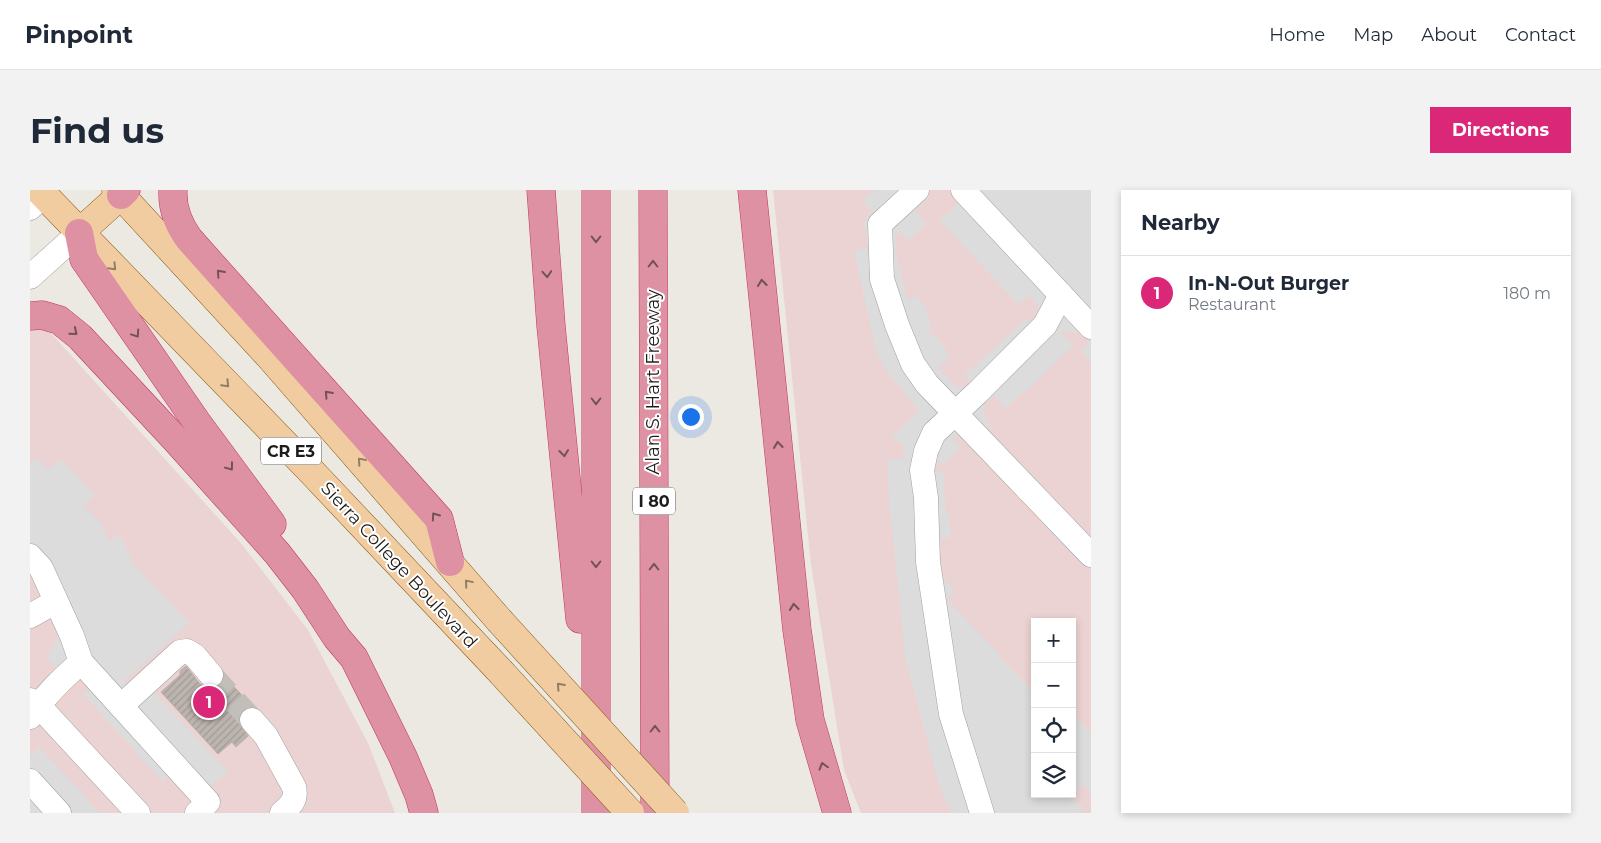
<!DOCTYPE html>
<meta charset="utf-8">
<style>
:root{--surface:#fff;--page:#f2f2f3;--text:#1f2937;--muted:#747a83;--line:#e0e1e3;--accent:#db2777}
body{margin:0;font-family:Montserrat,sans-serif;background:var(--page);color:var(--text)}
.controls{position:absolute;right:15px;bottom:15px;display:grid;overflow:hidden;border-radius:0px;box-shadow:0 2px 8px #0003}
.controls button{width:45px;height:45px;display:grid;place-items:center;padding:0;border:0;border-bottom:1px solid var(--line);background:var(--surface);color:var(--text);font:25px sans-serif}
.you{position:absolute;left:660px;top:226px;width:18px;height:18px;margin:-12px;border:4px solid #fff;border-radius:50%;background:#1a73e8;box-shadow:0 0 0 8px #1a73e833}
.badge{display:grid;place-items:center;width:32px;height:32px;border-radius:50%;background:var(--accent);color:#fff;font-size:16px;font-weight:700}
.pin{position:absolute;translate:-50% -50%;border:2px solid #fff;box-shadow:0 1px 5px #0006}
.list{margin:0;padding:0;list-style:none}
h2{display:flex;justify-content:space-between;align-items:center;height:65px;margin:0;padding:0 20px;font-size:21px}
h2 small{font-size:16px;font-weight:400;color:var(--muted)}
.list li{display:grid;grid-template-columns:32px 1fr auto;gap:15px;align-items:center;box-sizing:border-box;height:75px;padding:0 20px;border-top:1px solid var(--line)}
.list b{display:block;font-size:19px;white-space:nowrap}
.list p{margin:0;font-size:16px;white-space:nowrap;color:var(--muted)}
.list em{font-size:16px;font-style:normal;color:var(--muted)}
.icon{flex:none;width:28px;height:28px;fill:none;stroke:currentColor;stroke-width:2;stroke-linecap:round;stroke-linejoin:round}
.map{position:relative;flex:none;width:1061px;height:623px;overflow:hidden;border-radius:0px}
header{display:flex;align-items:center;gap:30px;box-sizing:border-box;height:70px;padding:0 25px;background:var(--surface);border-bottom:1px solid var(--line)}
header strong{font-size:24px}
nav{display:flex;gap:28px;margin-inline-start:auto;font-size:18px}
.intro{display:flex;align-items:center;justify-content:space-between;box-sizing:border-box;height:120px;padding:0 30px}
h1{margin:0;font-size:35px}
.button{padding:12px 22px;border-radius:0px;background:var(--accent);color:#fff;font-size:18px;font-weight:700}
main{display:flex;gap:30px;padding:0 30px}
aside{flex:1;background:var(--surface);border-radius:0px;box-shadow:0 2px 8px #0003}
.map>svg:first-child{display:block}
.commercial{fill:#ecd3d3;fill-rule:evenodd}
.parking{fill:#dcdcdc}
.building{fill:url(#building-hatch);stroke:#bcafa6}
.lines{fill:none;stroke-linecap:round;stroke-linejoin:round}
.minor-tunnel{stroke:#c2bfba;stroke-width:24;stroke-dasharray:24 12;stroke-linecap:butt}
.minor-casing{stroke:#a0a0a0;stroke-width:25}
.major-casing{stroke:#85590e;stroke-width:29}
.highway-casing{stroke:#c5346c;stroke-width:29}
.minor{stroke:#fff;stroke-width:24}
.major{stroke:#f2cca1;stroke-width:28}
.highway{stroke:#dd91a2;stroke-width:28}
.major-bridge-casing{stroke:#85590e;stroke-width:29;stroke-linecap:butt}
.major-bridge{stroke:#f2cca1;stroke-width:28}
.oneway{stroke:#735158}
.oneway2{stroke:#927d65}
.labels{text-anchor:middle;dominant-baseline:central;stroke-width:4;stroke-linejoin:round;paint-order:stroke}
.shield{fill:#fff;stroke:#606060;stroke-width:1}
.shield-label{font-size:16px;font-weight:bold;fill:#1c1c1c}
.street-label{font-size:18px;fill:#1c1c1c;stroke:#fff}
</style>
<header>
<strong>Pinpoint</strong>
<nav><a>Home</a><a>Map</a><a>About</a><a>Contact</a></nav>
</header>
<div class="intro"><h1>Find us</h1><a class="button">Directions</a></div>
<main>
<div class="map">
<svg width="1061" height="623" viewBox="0 0 1061 623">
<defs>
<pattern id="building-hatch" width="6" height="6" patternUnits="userSpaceOnUse" patternTransform="scale(1.25)"><rect width="6" height="6" fill="#bcb4af"/><path d="M-1 1l2-2M0 6l6-6M5 7l2-2" fill="none" stroke="#a19a96"/></pattern>
</defs>
<rect width="100%" height="100%" fill="#ece8e2"/>
<g class="commercial">
<path d="M 743,0 L 1061,0 L 1061,623 L 831,623 L 814,580 L 781,375 ZM 1005,432 L 1042,432 L 1042,604 L 1005,604 Z"/>
<path d="M 0,120 L 210,352 L 278,440 L 338,553 L 365,623 L 0,623 Z"/>
</g>
<g class="parking">
<path d="M 844,0 L 895,0 L 900,6 L 885,21 L 897,34 L 878,50 L 870,42 L 866,43 L 865,48 L 866,64 L 876,106 L 879,110 L 890,106 L 891,114 L 894,114 L 902,138 L 899,139 L 903,146 L 906,145 L 920,166 L 909,177 L 921,192 L 926,196 L 936,197 L 956,218 L 953,224 L 960,235 L 940,255 L 930,246 L 927,245 L 922,248 L 931,258 L 913,275 L 903,264 L 899,281 L 914,281 L 915,289 L 913,290 L 916,322 L 918,322 L 921,347 L 905,349 L 907,381 L 925,401 L 917,409 L 1005,504 L 1005,604 L 1042,604 L 1042,523 L 1061,543 L 1061,605 L 1054,594 L 1041,606 L 1053,619 L 1048,623 L 921,623 L 908,591 L 876,471 L 860,319 L 857,269 L 872,269 L 874,257 L 862,246 L 889,221 L 858,183 L 847,164 L 824,61 L 839,57 L 834,32 L 842,22 L 832,10 Z"/>
<path d="M 943,0 L 1061,0 L 1061,173 L 1051,161 L 1061,151 L 1051,141 L 1031,142 L 1043,156 L 976,219 L 964,205 L 958,212 L 934,185 L 996,129 L 1004,138 L 1007,136 L 1008,116 L 1000,106 L 988,114 L 909,30 Z"/>
<path d="M 6,268 L 18,280 L 31,269 L 64,305 L 54,316 L 72,336 L 79,351 L 90,345 L 103,373 L 159,433 L 94,491 L 110,510 L 122,500 L 198,581 L 168,608 L 145,581 L 133,592 L 53,504 L 65,493 L 52,487 L 41,495 L 17,468 L 29,444 L 0,378 L 0,273 Z"/>
<path d="M 9,557 L 70,623 L 0,623 L 0,566 Z"/>
</g>
<path class="building" d="M 156,476 L 170,494 L 177,498 L 183,499 L 189,496 L 194,490 L 194,486 L 223,517 L 213,519 L 209,525 L 209,533 L 218,546 L 206,557 L 202,552 L 188,564 L 131,502 L 150,485 L 150,481 Z"/>
<g class="lines">
<path class="minor-tunnel" d="M 181,485 L 222,530"/>
<defs>
<g id="minor">
<path d="M 887,0 L 850,34 L 852,89 L 867,135 L 883,174 L 897,194 L 1061,365"/>
<path d="M 933,0 L 1061,137"/>
<path d="M 0,18 L 14,5"/>
<path d="M 0,87 L 49,43"/>
<path d="M 0,366 L 11,378 L 42,446 L 51,472 C 32,489 14,506 0,527"/>
<path d="M 0,426 L 25,412"/>
<path d="M 51,472 L 178,612 L 167,623"/>
<path d="M 0,510 L 8,515 L 108,623"/>
<path d="M 91,516 L 150,462 L 157,461 L 165,466 L 181,485"/>
<path d="M 222,530 L 236,546 L 264,597 C 267,610 261,615 252,623"/>
<path d="M 0,591 L 29,623"/>
<path d="M 952,623 L 921,524 L 898,372 L 896,308 L 892,280 L 896,261 L 904,243 L 948,202 L 1015,135 L 1031,105"/>
</g>
<g id="major">
<path d="M 9,0 L 279,279 L 470,481"/>
<path d="M 86,0 L 240,167 L 469,430"/>
<path d="M 49,43 L 91,5"/>
</g>
<g id="highway">
<path d="M 143,0 C 142,19 148,34 159,49 L 409,329 L 420,372"/>
<path d="M 511,0 L 521,136 L 550,429"/>
<path d="M 623,0 L 625,623"/>
<path d="M 722,0 L 767,440 L 780,530 L 807,623"/>
<path d="M 91,5 L 96,0"/>
<path d="M 49,43 L 54,69 L 166,231 L 242,334"/>
<path d="M 0,126 L 12,125 L 29,130 L 50,147 L 146,250 L 247,363 L 275,399 L 307,448 L 324,468 L 373,567 L 389,605 L 394,623"/>
<path d="M 566,623 L 566,0"/>
</g>
</defs>
<use href="#minor" class="minor-casing"/>
<use href="#major" class="major-casing"/>
<use href="#highway" class="highway-casing"/>
<use href="#minor" class="minor"/>
<use href="#major" class="major"/>
<use href="#highway" class="highway"/>
<defs>
<g id="major-bridge">
<path d="M 469,430 L 645,623"/>
<path d="M 470,481 L 600,623"/>
</g>
</defs>
<use href="#major-bridge" class="major-bridge-casing"/>
<use href="#major-bridge" class="major-bridge"/>
</g>
<defs><path id="oneway-chevron" d="M-2-3.5L2.5 0L-2 3.5" fill="none" stroke-width="1.6" stroke-linecap="round" stroke-linejoin="round" transform="scale(1.25)"/></defs>
<g class="oneway">
<use href="#oneway-chevron" transform="translate(566 49) rotate(90)"/>
<use href="#oneway-chevron" transform="translate(623 74) rotate(-90)"/>
<use href="#oneway-chevron" transform="translate(190 83) rotate(-132)"/>
<use href="#oneway-chevron" transform="translate(517 84) rotate(86)"/>
<use href="#oneway-chevron" transform="translate(732 93) rotate(-96)"/>
<use href="#oneway-chevron" transform="translate(44 142) rotate(40)"/>
<use href="#oneway-chevron" transform="translate(106 144) rotate(56)"/>
<use href="#oneway-chevron" transform="translate(298 204) rotate(-132)"/>
<use href="#oneway-chevron" transform="translate(566 211) rotate(90)"/>
<use href="#oneway-chevron" transform="translate(748 255) rotate(-96)"/>
<use href="#oneway-chevron" transform="translate(534 263) rotate(84)"/>
<use href="#oneway-chevron" transform="translate(200 277) rotate(53)"/>
<use href="#oneway-chevron" transform="translate(405 326) rotate(-125)"/>
<use href="#oneway-chevron" transform="translate(566 374) rotate(90)"/>
<use href="#oneway-chevron" transform="translate(624 377) rotate(-90)"/>
<use href="#oneway-chevron" transform="translate(764 417) rotate(-96)"/>
<use href="#oneway-chevron" transform="translate(625 539) rotate(-90)"/>
<use href="#oneway-chevron" transform="translate(793 576) rotate(-106)"/>
</g>
<g class="oneway2">
<use href="#oneway-chevron" transform="translate(83 77) rotate(46)"/>
<use href="#oneway-chevron" transform="translate(196 194) rotate(46)"/>
<use href="#oneway-chevron" transform="translate(331 271) rotate(-131)"/>
<use href="#oneway-chevron" transform="translate(438 393) rotate(-130)"/>
<use href="#oneway-chevron" transform="translate(530 496) rotate(-132)"/>
</g>
<g class="labels">
<g class="shield">
<rect x="231" y="247.5" width="60" height="27" rx="4"/>
<rect x="603" y="297.5" width="42" height="27" rx="4"/>
</g>
<g class="shield-label">
<text x="261" y="261">CR E3</text>
<text x="624" y="311">I 80</text>
</g>
<g class="street-label">
<text transform="translate(623 192) rotate(-90)">Alan S. Hart Freeway</text>
<text transform="translate(369 375) rotate(47)">Sierra College Boulevard</text>
</g>
</g>
</svg>
<div class="controls">
<button>+</button>
<button>−</button>
<button><svg class="icon" aria-label="locate" viewBox="0 0 24 24"><circle cx="12" cy="12" r="6"/><path d="M12 2v4M12 18v4M2 12h4M18 12h4"/></svg></button>
<button><svg class="icon" aria-label="layers" viewBox="0 0 24 24"><path d="M12 4l9 5-9 5-9-5zM3 14l9 5 9-5"/></svg></button>
</div>
<div class="you"></div>
<div class="pin badge" style="left:179px;top:512px">1</div>
</div>
<aside>
<h2>Nearby<small></small></h2>
<ul class="list">
<li><span class="badge">1</span><div><b>In-N-Out Burger</b><p>Restaurant</p></div><em>180 m</em></li>
</ul>
</aside>
</main>
